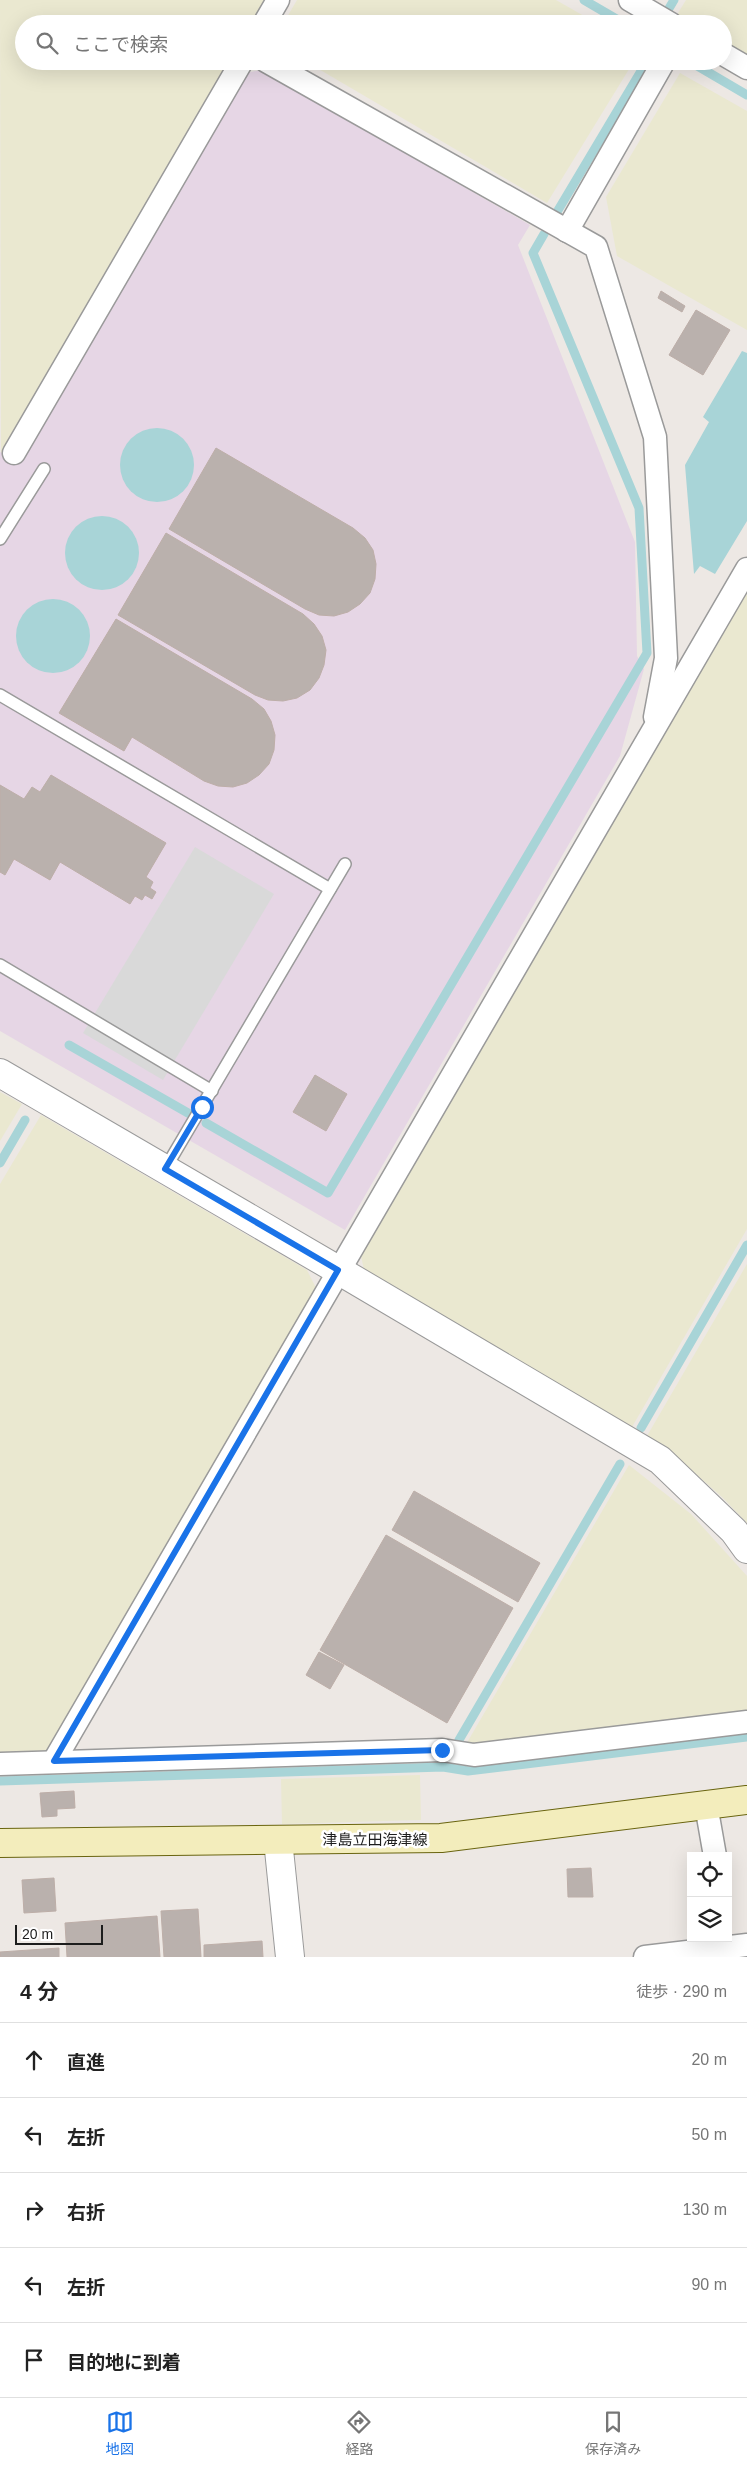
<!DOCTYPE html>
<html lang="ja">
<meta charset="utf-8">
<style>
:root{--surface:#fff;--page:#f2f2f2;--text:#222;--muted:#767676;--line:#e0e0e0;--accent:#1a73e8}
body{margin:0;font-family:Arial,"Noto Sans JP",sans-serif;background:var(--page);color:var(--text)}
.controls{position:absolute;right:15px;bottom:15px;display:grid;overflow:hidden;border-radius:0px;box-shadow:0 5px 20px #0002}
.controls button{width:45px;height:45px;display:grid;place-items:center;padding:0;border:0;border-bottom:1px solid var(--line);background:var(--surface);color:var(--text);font:25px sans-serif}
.scale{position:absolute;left:15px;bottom:12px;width:88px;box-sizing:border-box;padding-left:5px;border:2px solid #1d1d1d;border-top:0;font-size:14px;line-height:18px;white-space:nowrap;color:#1d1d1d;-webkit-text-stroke:4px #fff;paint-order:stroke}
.stop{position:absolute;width:15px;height:15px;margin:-11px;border:4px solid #1a73e8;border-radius:50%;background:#fff}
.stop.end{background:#1a73e8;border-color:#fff;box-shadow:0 1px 5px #0008}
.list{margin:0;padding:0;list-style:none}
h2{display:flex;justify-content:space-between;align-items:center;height:65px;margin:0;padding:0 20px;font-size:21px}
h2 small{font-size:16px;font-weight:400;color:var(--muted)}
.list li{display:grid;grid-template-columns:32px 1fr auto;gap:15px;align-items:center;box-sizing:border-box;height:75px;padding:0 20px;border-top:1px solid var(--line)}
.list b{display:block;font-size:19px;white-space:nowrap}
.list em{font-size:16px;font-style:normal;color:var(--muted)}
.icon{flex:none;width:28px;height:28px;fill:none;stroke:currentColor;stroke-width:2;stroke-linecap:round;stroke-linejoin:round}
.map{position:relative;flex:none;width:747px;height:1957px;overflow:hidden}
.search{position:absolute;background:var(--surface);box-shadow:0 5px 20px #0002;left:15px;right:15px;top:15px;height:55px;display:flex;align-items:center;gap:12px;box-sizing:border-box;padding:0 18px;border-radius:28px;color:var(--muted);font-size:19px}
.sheet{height:440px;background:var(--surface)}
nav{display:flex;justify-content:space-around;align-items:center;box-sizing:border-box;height:70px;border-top:1px solid var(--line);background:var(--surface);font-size:14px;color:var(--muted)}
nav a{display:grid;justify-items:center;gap:2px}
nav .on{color:var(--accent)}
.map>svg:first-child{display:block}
.industrial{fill:#e6d6e5}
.farmland{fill:#eae8d0}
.parking{fill:#d9d9d9}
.water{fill:#a8d4d7}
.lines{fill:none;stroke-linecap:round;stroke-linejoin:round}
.stream{stroke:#a8d4d7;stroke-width:9}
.building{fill:#bab1ad;stroke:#bdaea8}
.service-casing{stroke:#9a9a9a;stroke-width:14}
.minor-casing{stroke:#9a9a9a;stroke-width:25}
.tertiary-casing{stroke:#9a9a9a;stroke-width:30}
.secondary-casing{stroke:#69640f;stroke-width:30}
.service{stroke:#fff;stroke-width:11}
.minor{stroke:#fff;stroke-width:22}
.tertiary{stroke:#fff;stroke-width:28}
.secondary{stroke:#f3edbc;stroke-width:28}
.route{stroke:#1a73e8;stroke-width:6}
.labels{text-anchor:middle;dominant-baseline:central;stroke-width:5;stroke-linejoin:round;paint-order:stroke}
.street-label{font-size:15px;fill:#1d1d1d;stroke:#fff}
</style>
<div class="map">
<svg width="747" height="1957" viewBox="0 0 747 1957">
<rect width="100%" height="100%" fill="#ede8e4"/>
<path class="industrial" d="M 261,70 L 530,225 L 518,245 L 635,542 L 637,656 L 644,669 L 620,756 L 345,1230 L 0,1031 L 0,452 L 20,463 L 246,73 Z"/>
<g class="farmland">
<path d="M 0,0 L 267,0 L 253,24 L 24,24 L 24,61 L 231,61 L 1,453 Z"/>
<path d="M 297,0 L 556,0 L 598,24 L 283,24 Z"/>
<path d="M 686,0 L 747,0 L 747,60 L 723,46 L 723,24 L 685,24 L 675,18 Z"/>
<path d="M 305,61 L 634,61 L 547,203 Z"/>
<path d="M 680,73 L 747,111 L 747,330 L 617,256 L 606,197 Z"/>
<path d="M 747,588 L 747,1229 L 632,1427 L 364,1270 L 360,1251 Z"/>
<path d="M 0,1092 L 22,1104 L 0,1141 Z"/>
<path d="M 41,1115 L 307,1270 L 317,1290 L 52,1747 L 40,1755 L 0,1756 L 0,1184 Z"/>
<path d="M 747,1264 L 747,1523 L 723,1498 L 662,1444 L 647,1436 Z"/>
<path d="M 629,1465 L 691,1514 L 747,1576 L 747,1714 L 465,1746 Z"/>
<path d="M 420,1775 L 421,1820 L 282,1824 L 281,1779 Z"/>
</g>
<path class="parking" d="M 195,847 L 274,894 L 163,1080 L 83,1033 Z"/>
<g class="water">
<path d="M 742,351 L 747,353 L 747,521 L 715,574 L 700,566 L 694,574 L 685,465 L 709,422 L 703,417 Z"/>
<circle cx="157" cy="465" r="37"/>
<circle cx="102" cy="553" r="37"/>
<circle cx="53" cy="636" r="37"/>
</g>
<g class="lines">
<g class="stream">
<path d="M 584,0 L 625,24"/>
<path d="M 668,10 L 674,0"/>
<path d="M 689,61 L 747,95"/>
<path d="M 557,212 L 647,61"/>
<path d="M 69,1045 L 188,1113"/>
<path d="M 206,1123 L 328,1193 L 647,653 L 639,508 L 533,253 L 544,234"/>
<path d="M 0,1163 L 25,1120"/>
<path d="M 641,1428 L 747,1245"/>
<path d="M 459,1740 L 620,1464"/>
<path d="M 0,1781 L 443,1767 L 468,1771 L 747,1737"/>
</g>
</g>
<g class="building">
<path d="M 661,291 L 685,306 L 682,312 L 658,298 Z"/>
<path d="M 696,310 L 730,330 L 703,375 L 669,355 Z"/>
<path d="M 216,448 L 353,528 L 365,538 L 373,550 L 376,564 L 375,579 L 370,593 L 360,604 L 348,612 L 334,616 L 319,615 L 305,609 L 169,529 Z"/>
<path d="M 166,533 L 303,614 L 314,624 L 322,636 L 326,650 L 324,665 L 319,678 L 310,690 L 297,698 L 283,701 L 268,700 L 255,695 L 118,615 Z"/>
<path d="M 116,619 L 252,699 L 264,709 L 271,721 L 275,735 L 274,750 L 269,764 L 259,775 L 247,783 L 233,787 L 218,786 L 204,781 L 132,737 L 124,751 L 59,713 Z"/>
<path d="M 51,775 L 166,843 L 146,877 L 153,882 L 150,888 L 156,892 L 152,899 L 145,895 L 142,900 L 135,896 L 130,904 L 60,862 L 50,880 L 14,859 L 5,875 L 0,872 L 0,785 L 24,799 L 32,787 L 40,792 Z"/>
<path d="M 315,1075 L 347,1094 L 326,1131 L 293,1112 Z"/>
<path d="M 414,1491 L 540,1563 L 518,1602 L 392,1530 Z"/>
<path d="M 386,1535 L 513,1608 L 447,1723 L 320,1650 Z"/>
<path d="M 319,1652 L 344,1665 L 330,1689 L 306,1675 Z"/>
<path d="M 74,1791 L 75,1808 L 57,1809 L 57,1816 L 42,1817 L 40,1793 Z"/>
<path d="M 591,1868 L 593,1897 L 568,1897 L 567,1869 Z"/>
<path d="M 54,1878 L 56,1911 L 24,1913 L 22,1880 Z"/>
<path d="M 198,1909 L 201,1957 L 164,1957 L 161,1911 Z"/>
<path d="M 157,1916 L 160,1957 L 67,1957 L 65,1923 Z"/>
<path d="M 262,1941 L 263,1957 L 204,1957 L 204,1945 Z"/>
<path d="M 59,1948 L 59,1957 L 0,1957 L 0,1952 Z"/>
</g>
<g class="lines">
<defs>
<g id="service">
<path d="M 0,539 L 44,469"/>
<path d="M 0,695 L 330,889"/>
<path d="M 0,965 L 212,1091"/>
<path d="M 165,1169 L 345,864"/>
</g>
<g id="minor">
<path d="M 630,0 L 671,24"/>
<path d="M 264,24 L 278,0"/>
<path d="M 723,54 L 747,68"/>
<path d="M 266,61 L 596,247 L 655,437 L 666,658 L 655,717"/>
<path d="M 567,231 L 664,61"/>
<path d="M 14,453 L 242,61"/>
<path d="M 54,1761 L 747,569"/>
<path d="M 0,1764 L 442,1750 L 474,1755 L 747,1722"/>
<path d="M 706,1805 L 715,1856"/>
<path d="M 645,1957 L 747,1945"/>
</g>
<g id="tertiary">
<path d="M 0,1073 L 338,1270 L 660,1460 L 734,1531 L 747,1549"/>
<path d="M 278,1840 L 290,1957"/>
</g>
<path id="secondary" d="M 0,1843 L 441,1838 L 747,1800"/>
</defs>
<use href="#service" class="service-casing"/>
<use href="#minor" class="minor-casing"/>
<use href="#tertiary" class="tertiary-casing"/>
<use href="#secondary" class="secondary-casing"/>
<use href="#service" class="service"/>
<use href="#minor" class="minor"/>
<use href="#tertiary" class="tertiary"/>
<use href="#secondary" class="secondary"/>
</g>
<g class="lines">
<path class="route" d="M 202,1107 L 165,1169 L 338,1270 L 54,1761 L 442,1750"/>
</g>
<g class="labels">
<g class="street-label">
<text x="375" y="1839">津島立田海津線</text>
</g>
</g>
</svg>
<div class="controls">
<button><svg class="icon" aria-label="locate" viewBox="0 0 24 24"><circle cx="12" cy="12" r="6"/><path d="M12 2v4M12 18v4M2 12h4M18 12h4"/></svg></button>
<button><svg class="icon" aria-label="layers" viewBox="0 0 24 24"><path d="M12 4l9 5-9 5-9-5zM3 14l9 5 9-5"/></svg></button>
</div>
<div class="scale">20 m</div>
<div class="stop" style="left:202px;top:1107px"></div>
<div class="stop end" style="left:442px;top:1750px"></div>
<div class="search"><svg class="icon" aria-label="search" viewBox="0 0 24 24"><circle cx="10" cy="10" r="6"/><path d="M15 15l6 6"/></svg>ここで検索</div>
</div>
<section class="sheet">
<h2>4 分<small>徒歩 · 290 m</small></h2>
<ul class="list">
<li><svg class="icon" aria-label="ahead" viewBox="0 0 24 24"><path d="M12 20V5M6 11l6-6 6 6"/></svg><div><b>直進</b></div><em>20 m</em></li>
<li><svg class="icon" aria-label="left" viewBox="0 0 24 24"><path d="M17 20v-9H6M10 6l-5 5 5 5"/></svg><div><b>左折</b></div><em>50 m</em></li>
<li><svg class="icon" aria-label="right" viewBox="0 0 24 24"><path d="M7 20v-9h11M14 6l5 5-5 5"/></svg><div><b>右折</b></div><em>130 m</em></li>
<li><svg class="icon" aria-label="left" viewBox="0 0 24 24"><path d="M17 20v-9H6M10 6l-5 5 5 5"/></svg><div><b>左折</b></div><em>90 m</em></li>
<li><svg class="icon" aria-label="arrive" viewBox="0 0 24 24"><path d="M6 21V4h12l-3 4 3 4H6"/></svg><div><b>目的地に到着</b></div></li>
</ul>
</section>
<nav>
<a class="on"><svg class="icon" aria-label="map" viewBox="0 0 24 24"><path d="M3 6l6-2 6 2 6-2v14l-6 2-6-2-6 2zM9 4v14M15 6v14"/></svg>地図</a>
<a><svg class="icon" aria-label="directions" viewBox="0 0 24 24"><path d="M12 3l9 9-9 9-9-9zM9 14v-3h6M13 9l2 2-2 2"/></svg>経路</a>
<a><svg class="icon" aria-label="saved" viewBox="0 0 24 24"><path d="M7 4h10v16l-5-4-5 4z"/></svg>保存済み</a>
</nav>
